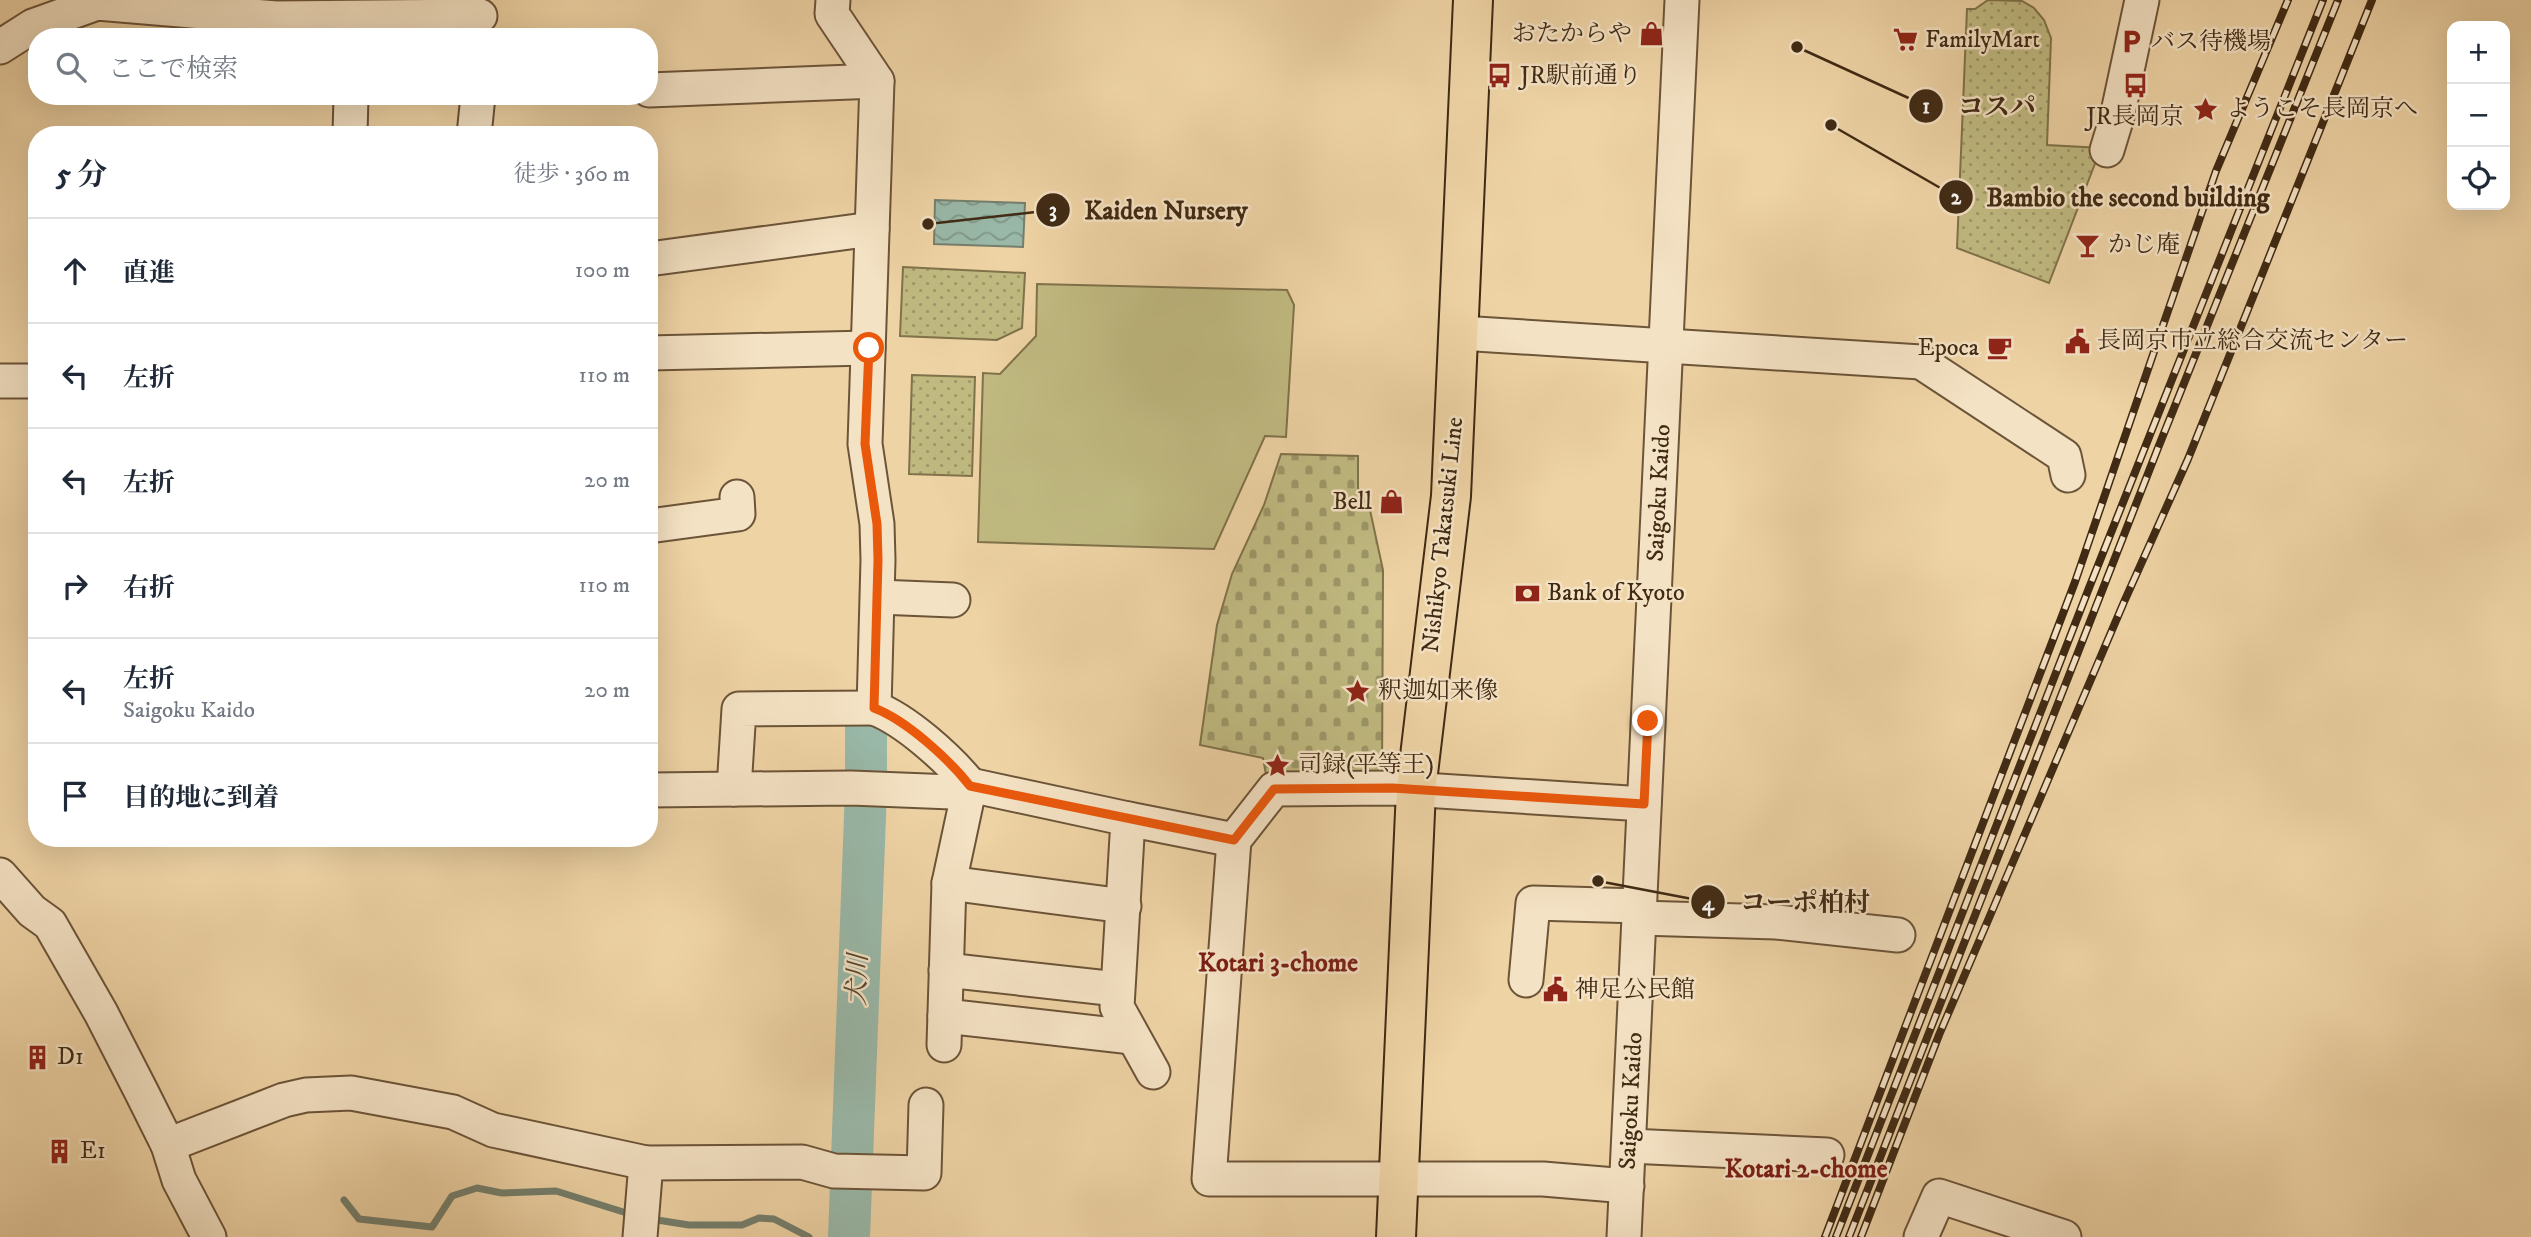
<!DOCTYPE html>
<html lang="ja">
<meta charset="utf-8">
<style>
:root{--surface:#fff;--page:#f6f6f7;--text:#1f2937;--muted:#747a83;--line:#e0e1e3}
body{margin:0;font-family:"IM FELL DW Pica","Noto Serif JP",serif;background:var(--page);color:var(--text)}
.controls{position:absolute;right:21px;top:21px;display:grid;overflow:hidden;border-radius:14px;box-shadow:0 7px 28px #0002}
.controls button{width:63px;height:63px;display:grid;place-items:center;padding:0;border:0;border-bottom:2px solid var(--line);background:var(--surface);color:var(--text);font:35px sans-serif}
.stop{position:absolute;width:21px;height:21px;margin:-16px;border:5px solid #ea580c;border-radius:50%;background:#fff}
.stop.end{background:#ea580c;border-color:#fff;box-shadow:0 2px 7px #0008}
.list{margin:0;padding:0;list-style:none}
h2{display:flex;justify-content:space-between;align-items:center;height:91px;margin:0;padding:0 28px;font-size:30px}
h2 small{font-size:23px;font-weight:400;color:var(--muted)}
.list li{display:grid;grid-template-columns:46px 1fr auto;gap:21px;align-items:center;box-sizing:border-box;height:105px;padding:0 28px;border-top:2px solid var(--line)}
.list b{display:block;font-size:26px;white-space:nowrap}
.list p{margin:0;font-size:23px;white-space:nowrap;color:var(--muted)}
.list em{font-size:23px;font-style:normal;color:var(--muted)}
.icon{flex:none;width:38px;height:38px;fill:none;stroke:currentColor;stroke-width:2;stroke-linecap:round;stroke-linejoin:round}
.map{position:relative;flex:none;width:2531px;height:1237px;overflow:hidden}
.search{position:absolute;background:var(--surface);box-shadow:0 7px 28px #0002;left:28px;top:28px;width:630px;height:77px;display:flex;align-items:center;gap:18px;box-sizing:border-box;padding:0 24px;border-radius:28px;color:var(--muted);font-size:26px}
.panel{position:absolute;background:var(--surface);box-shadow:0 7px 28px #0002;left:28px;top:126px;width:630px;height:721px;border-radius:28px}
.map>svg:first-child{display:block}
.grass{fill:#c0ba81;stroke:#80724a;stroke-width:2}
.cemetery{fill:url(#cemetery-stones);stroke:#80724a;stroke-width:2}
.park{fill:url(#park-dots);stroke:#80724a;stroke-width:2}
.water{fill:url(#water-waves);stroke:#757f6d;stroke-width:2}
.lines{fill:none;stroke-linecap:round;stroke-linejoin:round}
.stream{stroke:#757f6d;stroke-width:7}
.river{stroke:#99b8a8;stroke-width:42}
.minor-casing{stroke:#6c5438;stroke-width:37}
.major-casing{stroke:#402a14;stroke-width:42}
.minor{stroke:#f4e2c4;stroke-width:33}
.major{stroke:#eed3a5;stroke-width:38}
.rail-casing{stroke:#402a14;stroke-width:8}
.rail{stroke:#f4e2c4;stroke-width:5;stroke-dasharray:16;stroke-linecap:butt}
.route{stroke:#ea580c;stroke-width:9}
.labels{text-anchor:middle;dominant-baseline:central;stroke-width:5;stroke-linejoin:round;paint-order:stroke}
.poi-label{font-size:24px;fill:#402a14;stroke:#f4e2c4;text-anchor:start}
.street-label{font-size:24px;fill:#402a14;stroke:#f4e2c4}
.neighbourhood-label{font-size:26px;font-weight:bold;fill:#7a1f14;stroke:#f4e2c4}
.water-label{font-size:26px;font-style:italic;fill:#524632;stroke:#f4e2c4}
.leader{fill:none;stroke:#402a14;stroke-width:2.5}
.callout-dot{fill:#402a14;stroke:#f4e2c4;stroke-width:2.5}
.mark-label{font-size:21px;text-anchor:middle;font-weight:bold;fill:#fff}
.callout-label{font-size:26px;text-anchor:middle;font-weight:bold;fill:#402a14;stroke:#f4e2c4;stroke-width:5;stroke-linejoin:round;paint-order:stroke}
</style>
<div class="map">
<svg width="2531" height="1237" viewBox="0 0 2531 1237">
<defs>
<pattern id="cemetery-stones" width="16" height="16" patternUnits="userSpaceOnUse" patternTransform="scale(1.75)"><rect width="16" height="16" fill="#c0ba81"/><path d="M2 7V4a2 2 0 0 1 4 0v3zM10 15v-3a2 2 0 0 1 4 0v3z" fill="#9d9768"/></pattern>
<pattern id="park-dots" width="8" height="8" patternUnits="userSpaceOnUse" patternTransform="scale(1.75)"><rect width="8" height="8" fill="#c0ba81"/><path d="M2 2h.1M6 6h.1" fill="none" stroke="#9d9768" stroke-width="1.8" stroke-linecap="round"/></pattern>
<pattern id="water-waves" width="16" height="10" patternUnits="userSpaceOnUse" patternTransform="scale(1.75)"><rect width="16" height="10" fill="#99b8a8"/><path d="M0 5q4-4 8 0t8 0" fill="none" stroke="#7e9688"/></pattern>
</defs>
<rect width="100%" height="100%" fill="#eed3a5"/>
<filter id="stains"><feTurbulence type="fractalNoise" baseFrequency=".00286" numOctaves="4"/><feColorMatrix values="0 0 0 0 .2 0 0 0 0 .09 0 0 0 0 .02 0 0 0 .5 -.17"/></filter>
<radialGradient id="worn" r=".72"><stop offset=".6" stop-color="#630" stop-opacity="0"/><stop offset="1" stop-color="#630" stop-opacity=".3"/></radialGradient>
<path class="grass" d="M 1037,284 L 1287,290 L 1294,305 L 1286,437 L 1265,436 L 1214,549 L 978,542 L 983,373 L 1000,374 L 1036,336 Z"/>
<path class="cemetery" d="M 1281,454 L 1358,456 L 1358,488 L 1370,510 L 1383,570 L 1382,777 L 1267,780 L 1263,758 L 1200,745 L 1217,625 L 1232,574 L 1264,505 Z"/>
<g class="park">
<path d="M 1988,0 L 2022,1 L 2034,8 L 2044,20 L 2051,38 L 2047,145 L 2101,148 L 2049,283 L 1957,248 L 1967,9 L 1975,9 Z"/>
<path d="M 903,267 L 1025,273 L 1022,328 L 997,340 L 900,336 Z"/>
<path d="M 912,375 L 975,377 L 972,476 L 909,474 Z"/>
</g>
<path class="water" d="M 935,200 L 1025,203 L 1023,247 L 934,244 Z"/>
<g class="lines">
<g class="stream">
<path d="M 848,823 L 864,846"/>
<path d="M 344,1200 L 359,1219 L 432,1227 L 452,1196 L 477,1188 L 502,1193 L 556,1191 L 633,1215"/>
<path d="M 651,1219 L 689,1225 L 742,1225 L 759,1218 L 774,1219 L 809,1237"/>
</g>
<path class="river" d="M 849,1237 L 866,790 L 866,722"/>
<defs>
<g id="minor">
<path d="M 833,0 L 832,14 L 877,81 L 865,444 L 877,524 L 878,560 L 874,708 C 906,720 949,759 970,785 L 949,883 L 944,1045"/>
<path d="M 0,47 L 33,26 L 97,3 L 276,18 L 480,16"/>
<path d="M 649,90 L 877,81"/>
<path d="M 350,135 L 351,96"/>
<path d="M 474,135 L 478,96"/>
<path d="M 2107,150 L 2117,117 L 2142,0"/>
<path d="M 649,259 L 872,229"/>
<path d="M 1460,333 L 1921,362 L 2064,456 L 2068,475"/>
<path d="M 649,353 L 868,348"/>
<path d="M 0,381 L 37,381"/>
<path d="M 649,526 L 738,514 L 737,497"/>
<path d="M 878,597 L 953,600"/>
<path d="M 734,789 L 739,709 L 874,708"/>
<path d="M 649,790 L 851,788 L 952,792 L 970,785 L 1128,819 L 1117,1007 L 1153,1072"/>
<path d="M 1128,819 L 1234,840"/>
<path d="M 0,875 L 32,911 L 50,924 L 101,1013 L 141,1091 L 168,1145 L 179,1180 L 209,1237"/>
<path d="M 949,883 L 1124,906"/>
<path d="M 1639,918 L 1776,922 L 1898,935"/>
<path d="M 946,970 L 1117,989"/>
<path d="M 1526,980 L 1533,903 L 1640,906"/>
<path d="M 945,1016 L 1132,1037"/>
<path d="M 168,1145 L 284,1100 L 306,1095 L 351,1093 L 453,1112 L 493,1130 L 646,1163 L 802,1162 L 834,1171 L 924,1173 L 926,1105"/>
<path d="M 1629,1146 L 1827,1155"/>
<path d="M 1627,1186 L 1543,1179 L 1209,1179 L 1234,840 L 1274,789 L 1392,788 L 1644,804"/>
<path d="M 640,1237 L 646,1163"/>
<path d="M 1624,1237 L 1682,0"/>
<path d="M 1921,1237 L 1939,1196 L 2064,1237"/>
</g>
<path id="major" d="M 1396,1237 L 1416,790 L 1451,496 L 1473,0"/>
</defs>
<use href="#minor" class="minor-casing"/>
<use href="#major" class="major-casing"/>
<use href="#minor" class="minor"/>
<use href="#major" class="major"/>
<defs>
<g id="rail">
<path d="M 1825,1237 L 2075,582 L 2216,171 L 2288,0"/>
<path d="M 1836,1237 L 2089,588 L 2323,0"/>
<path d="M 1849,1237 L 2158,448 L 2338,0"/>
<path d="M 1861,1237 L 1939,1035 L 2124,602 L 2188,459 L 2372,0"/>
</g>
</defs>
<use href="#rail" class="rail-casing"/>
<use href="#rail" class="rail"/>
</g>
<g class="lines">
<path class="route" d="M 869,348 L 865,444 L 877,524 L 878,560 L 874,708 C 906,720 949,759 970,786 L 1234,840 L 1274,789 L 1392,788 L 1644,804 L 1648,721"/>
</g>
<defs>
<symbol id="shop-bare" viewBox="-9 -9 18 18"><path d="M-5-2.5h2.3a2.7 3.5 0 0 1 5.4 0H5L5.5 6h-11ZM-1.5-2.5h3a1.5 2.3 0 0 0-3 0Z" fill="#8f2418" stroke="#f4e2c4" stroke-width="2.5" paint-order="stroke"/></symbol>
<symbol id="supermarket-bare" viewBox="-9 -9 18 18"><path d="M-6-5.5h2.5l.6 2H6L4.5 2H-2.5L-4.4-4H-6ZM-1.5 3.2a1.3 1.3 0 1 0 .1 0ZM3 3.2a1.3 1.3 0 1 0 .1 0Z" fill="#8f2418" stroke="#f4e2c4" stroke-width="2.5" paint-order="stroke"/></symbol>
<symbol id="parking-bare" viewBox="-9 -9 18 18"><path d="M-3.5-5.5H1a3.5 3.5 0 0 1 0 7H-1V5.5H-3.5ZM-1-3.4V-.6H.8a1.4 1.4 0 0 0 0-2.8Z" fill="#8f2418" stroke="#f4e2c4" stroke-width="2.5" paint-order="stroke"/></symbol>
<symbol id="bus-bare" viewBox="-9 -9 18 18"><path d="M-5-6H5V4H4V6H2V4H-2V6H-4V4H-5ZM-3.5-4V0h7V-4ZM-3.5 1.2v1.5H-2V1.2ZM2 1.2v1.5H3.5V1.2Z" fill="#8f2418" stroke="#f4e2c4" stroke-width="2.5" paint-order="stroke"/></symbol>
<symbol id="sight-bare" viewBox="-9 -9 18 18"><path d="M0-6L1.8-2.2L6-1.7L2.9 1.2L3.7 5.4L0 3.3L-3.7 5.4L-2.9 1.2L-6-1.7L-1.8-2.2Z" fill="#8f2418" stroke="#f4e2c4" stroke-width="2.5" paint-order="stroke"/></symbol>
<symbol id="bar-bare" viewBox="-9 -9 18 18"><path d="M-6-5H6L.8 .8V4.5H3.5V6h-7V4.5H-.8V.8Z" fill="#8f2418" stroke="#f4e2c4" stroke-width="2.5" paint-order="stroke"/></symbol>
<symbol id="civic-bare" viewBox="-9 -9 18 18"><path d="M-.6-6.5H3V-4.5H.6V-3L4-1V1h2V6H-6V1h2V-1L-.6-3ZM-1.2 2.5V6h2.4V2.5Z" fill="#8f2418" stroke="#f4e2c4" stroke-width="2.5" paint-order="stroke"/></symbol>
<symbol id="cafe-bare" viewBox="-9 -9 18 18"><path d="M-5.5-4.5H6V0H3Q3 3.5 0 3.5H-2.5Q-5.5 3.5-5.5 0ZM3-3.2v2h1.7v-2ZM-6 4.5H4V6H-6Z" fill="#8f2418" stroke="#f4e2c4" stroke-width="2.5" paint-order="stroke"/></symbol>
<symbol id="bank-bare" viewBox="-9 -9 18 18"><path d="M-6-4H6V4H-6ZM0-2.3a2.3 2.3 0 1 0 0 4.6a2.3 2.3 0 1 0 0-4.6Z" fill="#8f2418" stroke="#f4e2c4" stroke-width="2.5" paint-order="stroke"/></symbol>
<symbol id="building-bare" viewBox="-9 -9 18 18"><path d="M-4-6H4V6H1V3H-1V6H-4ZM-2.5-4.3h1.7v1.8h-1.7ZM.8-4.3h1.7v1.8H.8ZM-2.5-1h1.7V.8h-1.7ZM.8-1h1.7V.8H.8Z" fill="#8f2418" stroke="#f4e2c4" stroke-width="2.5" paint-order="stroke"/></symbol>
</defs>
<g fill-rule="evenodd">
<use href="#shop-bare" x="1634" y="16" width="35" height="35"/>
<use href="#supermarket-bare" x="1888" y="22" width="35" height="35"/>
<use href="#parking-bare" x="2114" y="24" width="35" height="35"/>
<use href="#bus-bare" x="1482" y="58" width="35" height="35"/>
<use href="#bus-bare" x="2118" y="68" width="35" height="35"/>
<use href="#sight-bare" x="2188" y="92" width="35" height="35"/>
<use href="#bar-bare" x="2070" y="228" width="35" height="35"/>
<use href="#civic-bare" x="2060" y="324" width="35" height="35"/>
<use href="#cafe-bare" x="1982" y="330" width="35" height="35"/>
<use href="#shop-bare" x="1374" y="484" width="35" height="35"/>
<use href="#bank-bare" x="1510" y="576" width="35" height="35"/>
<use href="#sight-bare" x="1340" y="674" width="35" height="35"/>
<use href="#sight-bare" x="1260" y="748" width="35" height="35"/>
<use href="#civic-bare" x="1538" y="972" width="35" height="35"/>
<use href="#building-bare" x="20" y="1040" width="35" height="35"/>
<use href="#building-bare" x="42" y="1134" width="35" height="35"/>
</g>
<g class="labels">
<g class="poi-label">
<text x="1632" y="34" text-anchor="end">おたからや</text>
<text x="1925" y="40">FamilyMart</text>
<text x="2151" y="42">バス待機場</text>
<text x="1520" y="76">JR駅前通り</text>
<text x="2226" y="109">ようこそ長岡京へ</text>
<text x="2135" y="117" text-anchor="middle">JR長岡京</text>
<text x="2108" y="245">かじ庵</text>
<text x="2097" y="341">長岡京市立総合交流センター</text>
<text x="1979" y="348" text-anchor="end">Epoca</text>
<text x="1372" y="502" text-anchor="end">Bell</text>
<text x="1547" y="593">Bank of Kyoto</text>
<text x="1378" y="691">釈迦如来像</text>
<text x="1298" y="765">司録(平等王)</text>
<text x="1575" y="990">神足公民館</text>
<text x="57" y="1057">D1</text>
<text x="80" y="1151">E1</text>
</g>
<g class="street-label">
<text transform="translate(1659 493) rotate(-87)">Saigoku Kaido</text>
<text transform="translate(1443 535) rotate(-84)">Nishikyo Takatsuki Line</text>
<text transform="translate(1631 1101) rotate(-87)">Saigoku Kaido</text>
</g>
<g class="neighbourhood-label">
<text x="1278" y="963">Kotari 3-chome</text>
<text x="1806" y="1169">Kotari 2-chome</text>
</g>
<g class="water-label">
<text transform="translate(858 980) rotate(-88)">犬川</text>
</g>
</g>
<path class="leader" d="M1797 47L1926 106M1831 125L1956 197M928 224L1053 210M1598 881L1708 902"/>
<g class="callout-dot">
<circle cx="1797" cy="47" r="7"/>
<circle cx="1831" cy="125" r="7"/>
<circle cx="928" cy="224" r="7"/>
<circle cx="1598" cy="881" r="7"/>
<circle cx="1926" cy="106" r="18"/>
<circle cx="1956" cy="197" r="18"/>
<circle cx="1053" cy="210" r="18"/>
<circle cx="1708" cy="902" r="18"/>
</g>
<g class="mark-label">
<text x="1926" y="113">1</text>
<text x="1956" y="204">2</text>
<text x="1053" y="217">3</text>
<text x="1708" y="910">4</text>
</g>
<g class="callout-label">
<text x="1997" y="115">コスパ</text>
<text x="2128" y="206">Bambio the second building</text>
<text x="1166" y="219">Kaiden Nursery</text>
<text x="1805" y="911">コーポ柏村</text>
</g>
<rect width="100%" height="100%" filter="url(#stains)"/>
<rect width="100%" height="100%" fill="url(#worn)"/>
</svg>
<div class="controls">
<button>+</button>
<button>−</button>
<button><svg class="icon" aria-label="locate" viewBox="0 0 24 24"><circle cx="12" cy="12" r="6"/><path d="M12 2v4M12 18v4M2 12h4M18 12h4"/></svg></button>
</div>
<div class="stop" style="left:869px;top:348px"></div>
<div class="stop end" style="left:1648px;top:721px"></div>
<div class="search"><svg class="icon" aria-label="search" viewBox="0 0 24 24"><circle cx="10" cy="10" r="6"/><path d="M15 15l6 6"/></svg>ここで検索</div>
<section class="panel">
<h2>5 分<small>徒歩 · 360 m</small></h2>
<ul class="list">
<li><svg class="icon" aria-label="ahead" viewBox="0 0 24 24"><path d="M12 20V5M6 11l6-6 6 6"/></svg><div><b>直進</b></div><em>100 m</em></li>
<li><svg class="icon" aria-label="left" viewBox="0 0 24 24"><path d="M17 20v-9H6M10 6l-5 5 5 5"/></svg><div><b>左折</b></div><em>110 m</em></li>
<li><svg class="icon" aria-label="left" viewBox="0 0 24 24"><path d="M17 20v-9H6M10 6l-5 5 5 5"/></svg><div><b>左折</b></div><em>20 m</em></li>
<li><svg class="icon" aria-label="right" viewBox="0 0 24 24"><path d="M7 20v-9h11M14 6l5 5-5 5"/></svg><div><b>右折</b></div><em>110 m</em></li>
<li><svg class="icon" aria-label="left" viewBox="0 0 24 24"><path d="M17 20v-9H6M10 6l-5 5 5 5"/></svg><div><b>左折</b><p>Saigoku Kaido</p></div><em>20 m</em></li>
<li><svg class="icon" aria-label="arrive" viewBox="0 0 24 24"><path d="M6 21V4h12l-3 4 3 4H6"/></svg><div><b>目的地に到着</b></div></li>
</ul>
</section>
</div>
